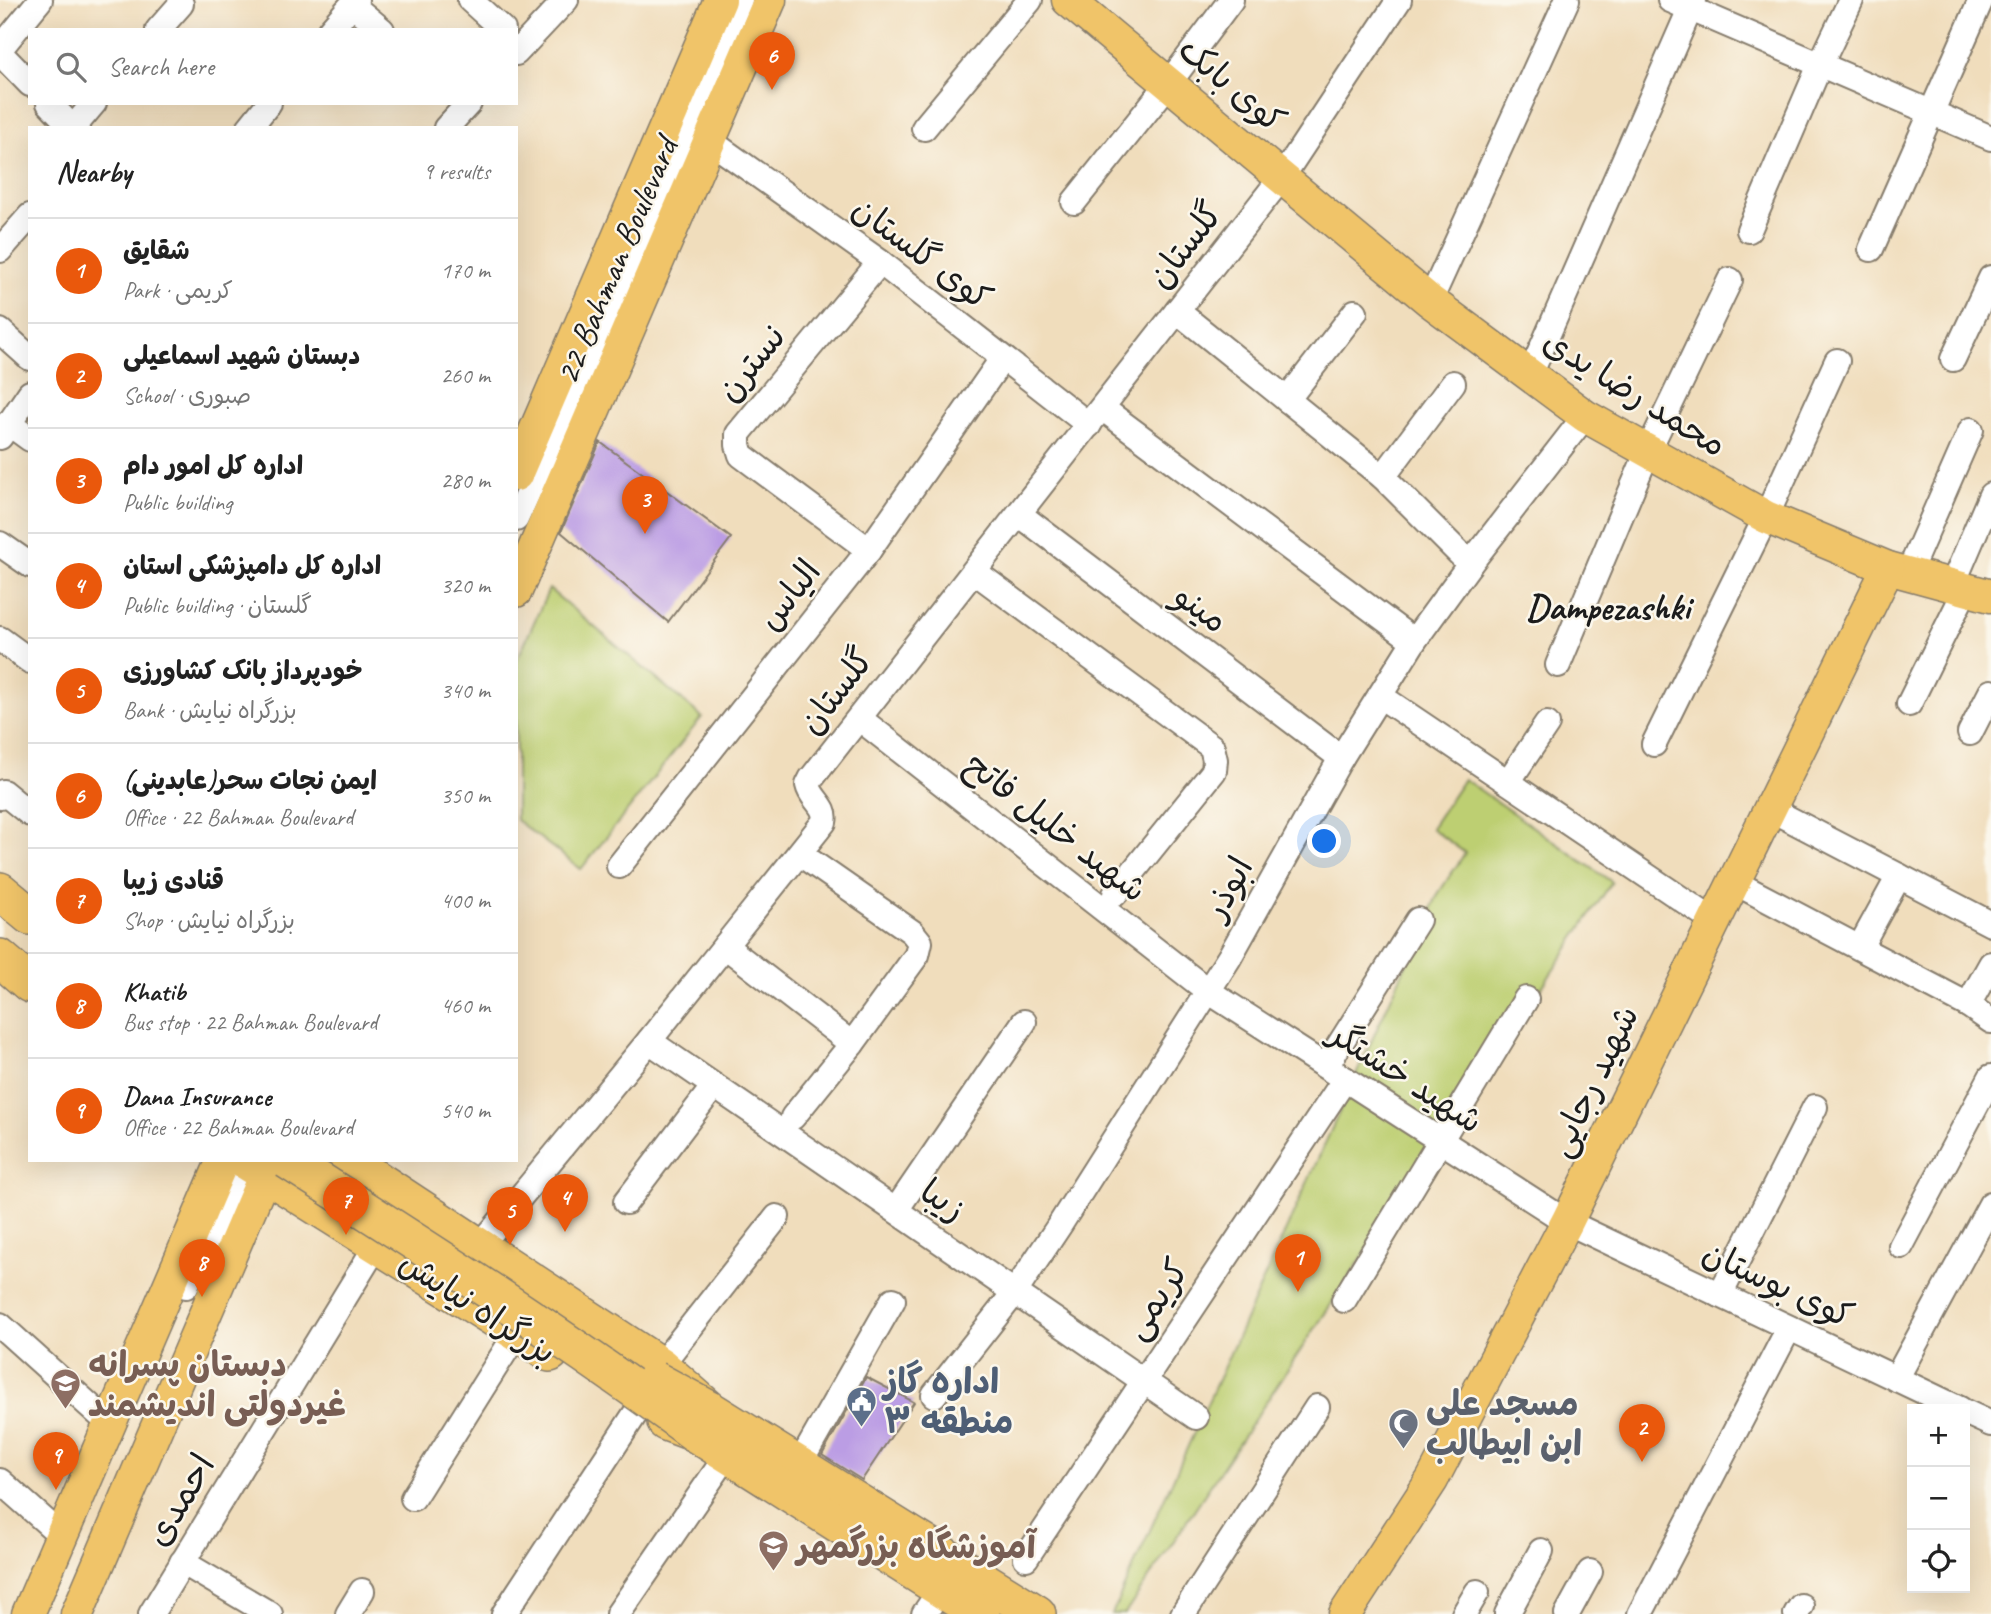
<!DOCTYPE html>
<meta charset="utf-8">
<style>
:root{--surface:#fff;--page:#f2f2f2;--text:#222;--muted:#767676;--line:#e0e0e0;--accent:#ea580c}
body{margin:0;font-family:Caveat,"Playpen Sans Arabic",sans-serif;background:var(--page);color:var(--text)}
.controls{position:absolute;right:21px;bottom:21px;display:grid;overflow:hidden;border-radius:0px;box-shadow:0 7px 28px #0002}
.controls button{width:63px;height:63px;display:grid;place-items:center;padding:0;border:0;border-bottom:2px solid var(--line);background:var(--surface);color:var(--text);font:35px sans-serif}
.you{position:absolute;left:1325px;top:842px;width:24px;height:24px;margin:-18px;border:5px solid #fff;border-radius:50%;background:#1a73e8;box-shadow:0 0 0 10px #1a73e833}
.badge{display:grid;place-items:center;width:46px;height:46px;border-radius:50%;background:var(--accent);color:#fff;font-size:23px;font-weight:700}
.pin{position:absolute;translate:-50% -58px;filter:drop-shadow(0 2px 4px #0008)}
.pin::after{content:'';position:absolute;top:37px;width:24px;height:21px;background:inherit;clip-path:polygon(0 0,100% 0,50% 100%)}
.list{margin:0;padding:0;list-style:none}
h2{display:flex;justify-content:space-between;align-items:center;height:91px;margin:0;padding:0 28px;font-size:30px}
h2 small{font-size:23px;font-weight:400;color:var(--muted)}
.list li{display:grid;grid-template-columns:46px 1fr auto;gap:21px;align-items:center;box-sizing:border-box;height:105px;padding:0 28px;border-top:2px solid var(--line)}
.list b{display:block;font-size:26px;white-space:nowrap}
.list p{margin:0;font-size:23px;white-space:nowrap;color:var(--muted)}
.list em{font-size:23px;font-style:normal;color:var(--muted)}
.icon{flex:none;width:38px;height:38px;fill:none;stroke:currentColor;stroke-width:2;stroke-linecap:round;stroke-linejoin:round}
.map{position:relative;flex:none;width:1991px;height:1614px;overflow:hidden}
.search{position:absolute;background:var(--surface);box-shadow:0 7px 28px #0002;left:28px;top:28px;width:490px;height:77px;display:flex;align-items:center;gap:18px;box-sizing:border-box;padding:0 24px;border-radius:0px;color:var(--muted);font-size:26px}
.panel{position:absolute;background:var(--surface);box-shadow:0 7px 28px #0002;left:28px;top:126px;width:490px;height:1036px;border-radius:0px}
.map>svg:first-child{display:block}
.green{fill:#bdcf72;stroke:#6c7647;stroke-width:2}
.building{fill:#bb9de4}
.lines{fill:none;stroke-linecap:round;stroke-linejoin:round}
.minor-casing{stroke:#867c6c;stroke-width:28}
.major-casing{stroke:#867c6c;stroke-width:35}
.highway-casing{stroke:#867c6c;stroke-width:40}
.minor{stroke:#fff;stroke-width:24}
.major{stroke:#f0c469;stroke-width:32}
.highway{stroke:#f0c469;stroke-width:37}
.highway-bridge-casing{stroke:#867c6c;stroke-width:40;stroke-linecap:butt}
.highway-bridge{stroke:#f0c469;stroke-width:37}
.labels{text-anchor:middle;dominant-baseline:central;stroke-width:5;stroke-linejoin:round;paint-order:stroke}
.street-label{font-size:35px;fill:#1c1c1c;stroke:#fbf7ec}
.education-label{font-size:35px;font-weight:bold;fill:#785e54;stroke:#fbf7ec;text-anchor:start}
.service-label{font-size:35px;font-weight:bold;fill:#4e5e75;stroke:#fbf7ec;text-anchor:start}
.worship-label{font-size:35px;font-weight:bold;fill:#5b616d;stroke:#fbf7ec;text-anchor:start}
.neighbourhood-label{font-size:37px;font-weight:bold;fill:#1c1c1c;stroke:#fbf7ec}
</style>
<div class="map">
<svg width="1991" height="1614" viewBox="0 0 1991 1614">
<rect width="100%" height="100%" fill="#fbf7ec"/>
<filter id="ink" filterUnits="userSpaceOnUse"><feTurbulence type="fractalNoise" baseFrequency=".0143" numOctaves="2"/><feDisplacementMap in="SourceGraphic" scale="14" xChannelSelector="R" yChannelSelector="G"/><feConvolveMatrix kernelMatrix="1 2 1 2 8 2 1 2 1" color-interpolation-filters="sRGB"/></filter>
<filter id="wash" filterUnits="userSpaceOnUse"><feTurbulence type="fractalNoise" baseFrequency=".00686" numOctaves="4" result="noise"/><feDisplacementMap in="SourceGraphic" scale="28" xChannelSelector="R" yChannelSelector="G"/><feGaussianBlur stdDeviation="1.57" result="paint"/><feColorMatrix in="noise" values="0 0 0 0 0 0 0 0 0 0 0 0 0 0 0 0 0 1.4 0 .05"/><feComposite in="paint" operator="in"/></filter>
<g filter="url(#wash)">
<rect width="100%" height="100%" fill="#f0ddbc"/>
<g class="green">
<path d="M 549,589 L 702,717 L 581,869 L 516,820 L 516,662 Z"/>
<path d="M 1464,779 L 1612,882 L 1125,1614 L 1112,1614 L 1438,894 L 1465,853 L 1431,828 Z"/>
</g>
<g id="blocks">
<g class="building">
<path d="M 600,442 L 731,538 L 668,622 L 561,532 Z"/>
<path d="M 866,1377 L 914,1402 L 862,1480 L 822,1455 Z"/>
</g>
</g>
</g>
<g filter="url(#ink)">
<use href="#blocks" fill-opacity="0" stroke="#867c6c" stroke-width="2"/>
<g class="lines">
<defs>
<g id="minor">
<path d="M 470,0 L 503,30"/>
<path d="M 1670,0 L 1991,138"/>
<path d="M 352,5 L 382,30"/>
<path d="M 158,30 L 181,4"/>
<path d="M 330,30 L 356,0"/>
<path d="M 0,49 L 40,0"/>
<path d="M 0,53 L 30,84"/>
<path d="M 516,53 L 566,0"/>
<path d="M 49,103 L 73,128"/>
<path d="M 73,128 L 94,103"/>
<path d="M 249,128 L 269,103"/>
<path d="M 446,128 L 469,103"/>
<path d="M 924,128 L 1030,0"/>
<path d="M 710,141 L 880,262 L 1089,425"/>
<path d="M 1074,202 L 1169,83 L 1231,0"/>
<path d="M 1749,230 L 1820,65 L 1851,0"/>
<path d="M 1871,249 L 1981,0"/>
<path d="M 0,250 L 30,216"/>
<path d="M 1430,301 L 1567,0"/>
<path d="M 1177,311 L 1383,477 L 1470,564"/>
<path d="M 0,331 L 30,358"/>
<path d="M 1953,359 L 1991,278"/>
<path d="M 1530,375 L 1694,0"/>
<path d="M 1287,400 L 1355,312"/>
<path d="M 1102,408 L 1414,641"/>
<path d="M 8,423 L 30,439"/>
<path d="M 0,437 L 30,393"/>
<path d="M 1383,477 L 1453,383"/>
<path d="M 1019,514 L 1341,758"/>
<path d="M 516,519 L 568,405 L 740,0"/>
<path d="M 0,544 L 30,565"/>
<path d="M 869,550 L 741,455 L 738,445 L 738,434 L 880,262"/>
<path d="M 975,572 L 1212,747 L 1215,760 L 1214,771 L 1115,894"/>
<path d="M 1908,574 L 1971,430"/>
<path d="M 1952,586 L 1991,495"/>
<path d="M 0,639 L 30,661"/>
<path d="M 1558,665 L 1648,451 L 1730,280"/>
<path d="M 1380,696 L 1714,921"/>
<path d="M 1909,704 L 1966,589"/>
<path d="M 860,719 L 1208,991 L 1567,1222 L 1960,1409"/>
<path d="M 1970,733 L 1991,692"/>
<path d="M 1654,744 L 1766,517 L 1837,361"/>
<path d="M 1508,782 L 1547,724"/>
<path d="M 0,797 L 3,792 L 30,814"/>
<path d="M 1770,809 L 1991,924"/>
<path d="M 619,866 L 869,550 L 1002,359"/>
<path d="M 1734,882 L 1968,1005 L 1991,1021"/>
<path d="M 1865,938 L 1899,876"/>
<path d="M 725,946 L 852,1044"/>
<path d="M 1968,1005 L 1991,964"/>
<path d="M 649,1041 L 1196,1417"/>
<path d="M 1326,1066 L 1418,920"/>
<path d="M 793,1117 L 852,1044 L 917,955 L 920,942 L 912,932 L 800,854"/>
<path d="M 626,1202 L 714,1086"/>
<path d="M 896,1210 L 1024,1022"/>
<path d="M 480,1246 L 649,1041 L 824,822 C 828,806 811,800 808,785 L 811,779 L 1282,177 L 1399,0"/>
<path d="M 1901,1246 L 1991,1077"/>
<path d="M 186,1286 L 199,1256 L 223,1218 L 248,1160"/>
<path d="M 1720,1295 L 1815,1107"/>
<path d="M 1344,1300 L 1526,999"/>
<path d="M 0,1325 L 110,1424"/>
<path d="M 660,1366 L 777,1217"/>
<path d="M 1896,1379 L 1991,1204"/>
<path d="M 934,1395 L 1015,1292 L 1061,1223 L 1229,958 L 1341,758 L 1414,641 L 1470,564 L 1585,416"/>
<path d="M 1965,1412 L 1991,1424"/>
<path d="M 799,1465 L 893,1300"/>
<path d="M 0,1481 L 62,1536"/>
<path d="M 413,1498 L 518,1331"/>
<path d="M 1026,1558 L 1345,1079"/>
<path d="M 182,1562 L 270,1614"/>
<path d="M 151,1614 L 378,1243"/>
<path d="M 348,1614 L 362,1591"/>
<path d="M 504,1614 L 637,1411"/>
<path d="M 618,1614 L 728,1454"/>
<path d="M 924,1614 L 941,1589"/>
<path d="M 1183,1614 L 1317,1407"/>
<path d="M 1464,1614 L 1477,1592"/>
<path d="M 1507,1614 L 1541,1551"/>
<path d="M 1567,1614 L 1590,1572"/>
<path d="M 1640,1614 L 1789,1328"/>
<path d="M 1796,1614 L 1801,1606"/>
</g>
<g id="major">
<path d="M 1068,0 L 1430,301 L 1585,416 L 1766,517 L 1888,568 L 1991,596"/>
<path d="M 516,475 L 720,0"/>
<path d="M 516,591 L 770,0"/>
<path d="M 28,1614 L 223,1160"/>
<path d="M 77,1614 L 271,1160"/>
<path d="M 1345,1614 L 1432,1480 L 1567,1222 L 1888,568"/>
</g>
<g id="highway">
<path d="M 0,891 L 30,916"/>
<path d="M 0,958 L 30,984"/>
<path d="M 244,1160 L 550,1353"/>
<path d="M 347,1160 L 660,1366 L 710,1410 L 1037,1614"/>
<path d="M 666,1422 L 695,1433 L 981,1614"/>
</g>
</defs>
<use href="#minor" class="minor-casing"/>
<use href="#major" class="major-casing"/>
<use href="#highway" class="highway-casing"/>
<use href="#minor" class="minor"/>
<use href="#major" class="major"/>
<use href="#highway" class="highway"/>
<defs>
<g id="highway-bridge">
<path d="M 287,1160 C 425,1248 563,1336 695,1433"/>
<path d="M 655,1380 L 710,1410"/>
</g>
</defs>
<use href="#highway-bridge" class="highway-bridge-casing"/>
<use href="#highway-bridge" class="highway-bridge"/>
</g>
</g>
<defs>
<symbol id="school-pin" viewBox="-11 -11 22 30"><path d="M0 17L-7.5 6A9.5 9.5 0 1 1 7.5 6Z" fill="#8d6e63" stroke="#fbf7ec"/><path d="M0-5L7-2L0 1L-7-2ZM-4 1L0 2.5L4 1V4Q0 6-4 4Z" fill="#fff"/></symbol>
<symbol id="civic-pin" viewBox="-11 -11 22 30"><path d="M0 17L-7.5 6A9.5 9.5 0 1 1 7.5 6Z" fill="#5c6f8a" stroke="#fbf7ec"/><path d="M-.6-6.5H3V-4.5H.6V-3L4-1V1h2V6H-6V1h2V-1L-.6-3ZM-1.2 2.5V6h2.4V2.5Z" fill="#fff"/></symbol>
<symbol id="mosque-pin" viewBox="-11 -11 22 30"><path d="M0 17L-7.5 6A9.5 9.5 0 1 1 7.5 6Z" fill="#6b7280" stroke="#fbf7ec"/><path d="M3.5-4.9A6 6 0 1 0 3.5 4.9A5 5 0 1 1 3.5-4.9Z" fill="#fff"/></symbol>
</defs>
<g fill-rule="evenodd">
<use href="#school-pin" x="48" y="1366" width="35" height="47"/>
<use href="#civic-pin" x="844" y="1384" width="35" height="47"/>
<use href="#mosque-pin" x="1386" y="1406" width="35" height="47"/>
<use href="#school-pin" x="756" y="1528" width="35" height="47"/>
</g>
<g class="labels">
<g class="street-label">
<text transform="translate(1232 85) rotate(40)">کوی بابک</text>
<text transform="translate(1185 245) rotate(-52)">گلستان</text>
<text transform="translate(922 253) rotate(37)">کوی گلستان</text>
<text transform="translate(616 261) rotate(-67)">22 Bahman Boulevard</text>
<text transform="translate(751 363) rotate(-51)">نسترن</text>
<text transform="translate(1635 393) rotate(32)">محمد رضا یدی</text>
<text transform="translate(789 595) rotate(-52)">الیاس</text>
<text transform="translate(1201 608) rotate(37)">مینو</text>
<text transform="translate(836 691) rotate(-52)">گلستان</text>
<text transform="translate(1056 827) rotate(38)">شهید خلیل فاتح</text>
<text transform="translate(1228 888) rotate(-61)">ابوذر</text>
<text transform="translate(1406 1077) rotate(33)">شهید خشتگر</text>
<text transform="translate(1593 1081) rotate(-64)">شهید رجایی</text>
<text transform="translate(943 1200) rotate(34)">زیبا</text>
<text transform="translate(1778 1284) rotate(25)">کوی بوستان</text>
<text transform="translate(1156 1299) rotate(-56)">کریمی</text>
<text transform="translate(478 1307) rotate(33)">بزرگراه نیایش</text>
<text transform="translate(180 1500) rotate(-59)">احمدی</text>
</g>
<g class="education-label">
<text x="88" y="1364">دبستان پسرانه<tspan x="88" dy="40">غیردولتی اندیشمند</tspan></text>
<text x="797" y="1546">آموزشگاه بزرگمهر</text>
</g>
<g class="service-label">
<text x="884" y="1381">اداره گاز<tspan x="884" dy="40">منطقه ۳</tspan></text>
</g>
<g class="worship-label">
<text x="1426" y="1403">مسجد علی<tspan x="1426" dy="40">ابن ابیطالب</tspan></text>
</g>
<g class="neighbourhood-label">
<text x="1608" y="606">Dampezashki</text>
</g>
</g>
</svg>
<div class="controls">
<button>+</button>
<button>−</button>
<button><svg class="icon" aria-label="locate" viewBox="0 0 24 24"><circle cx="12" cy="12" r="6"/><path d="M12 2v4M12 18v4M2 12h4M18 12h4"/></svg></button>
</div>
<div class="you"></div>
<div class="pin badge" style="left:1298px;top:1292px">1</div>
<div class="pin badge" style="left:1642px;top:1462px">2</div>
<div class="pin badge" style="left:645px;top:534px">3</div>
<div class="pin badge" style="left:565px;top:1232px">4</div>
<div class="pin badge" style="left:510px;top:1245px">5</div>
<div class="pin badge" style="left:772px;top:90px">6</div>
<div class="pin badge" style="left:346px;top:1235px">7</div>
<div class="pin badge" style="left:202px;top:1297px">8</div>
<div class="pin badge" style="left:56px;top:1490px">9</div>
<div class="search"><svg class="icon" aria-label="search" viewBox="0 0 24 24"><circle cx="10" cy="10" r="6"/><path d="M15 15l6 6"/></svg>Search here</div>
<section class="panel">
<h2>Nearby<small>9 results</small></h2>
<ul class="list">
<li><span class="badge">1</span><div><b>شقایق</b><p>Park · کریمی</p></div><em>170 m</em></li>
<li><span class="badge">2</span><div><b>دبستان شهید اسماعیلی</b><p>School · صبوری</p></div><em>260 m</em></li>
<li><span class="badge">3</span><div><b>اداره کل امور دام</b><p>Public building</p></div><em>280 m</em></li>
<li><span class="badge">4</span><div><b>اداره کل دامپزشکی استان</b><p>Public building · گلستان</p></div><em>320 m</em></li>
<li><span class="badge">5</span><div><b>خودپرداز بانک کشاورزی</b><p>Bank · بزرگراه نیایش</p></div><em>340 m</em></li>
<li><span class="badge">6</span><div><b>ایمن نجات سحر(عابدینی)</b><p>Office · 22 Bahman Boulevard</p></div><em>350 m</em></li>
<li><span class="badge">7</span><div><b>قنادی زیبا</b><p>Shop · بزرگراه نیایش</p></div><em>400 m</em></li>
<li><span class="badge">8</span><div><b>Khatib</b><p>Bus stop · 22 Bahman Boulevard</p></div><em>460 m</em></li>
<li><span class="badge">9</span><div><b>Dana Insurance</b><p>Office · 22 Bahman Boulevard</p></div><em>540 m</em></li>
</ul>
</section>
</div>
